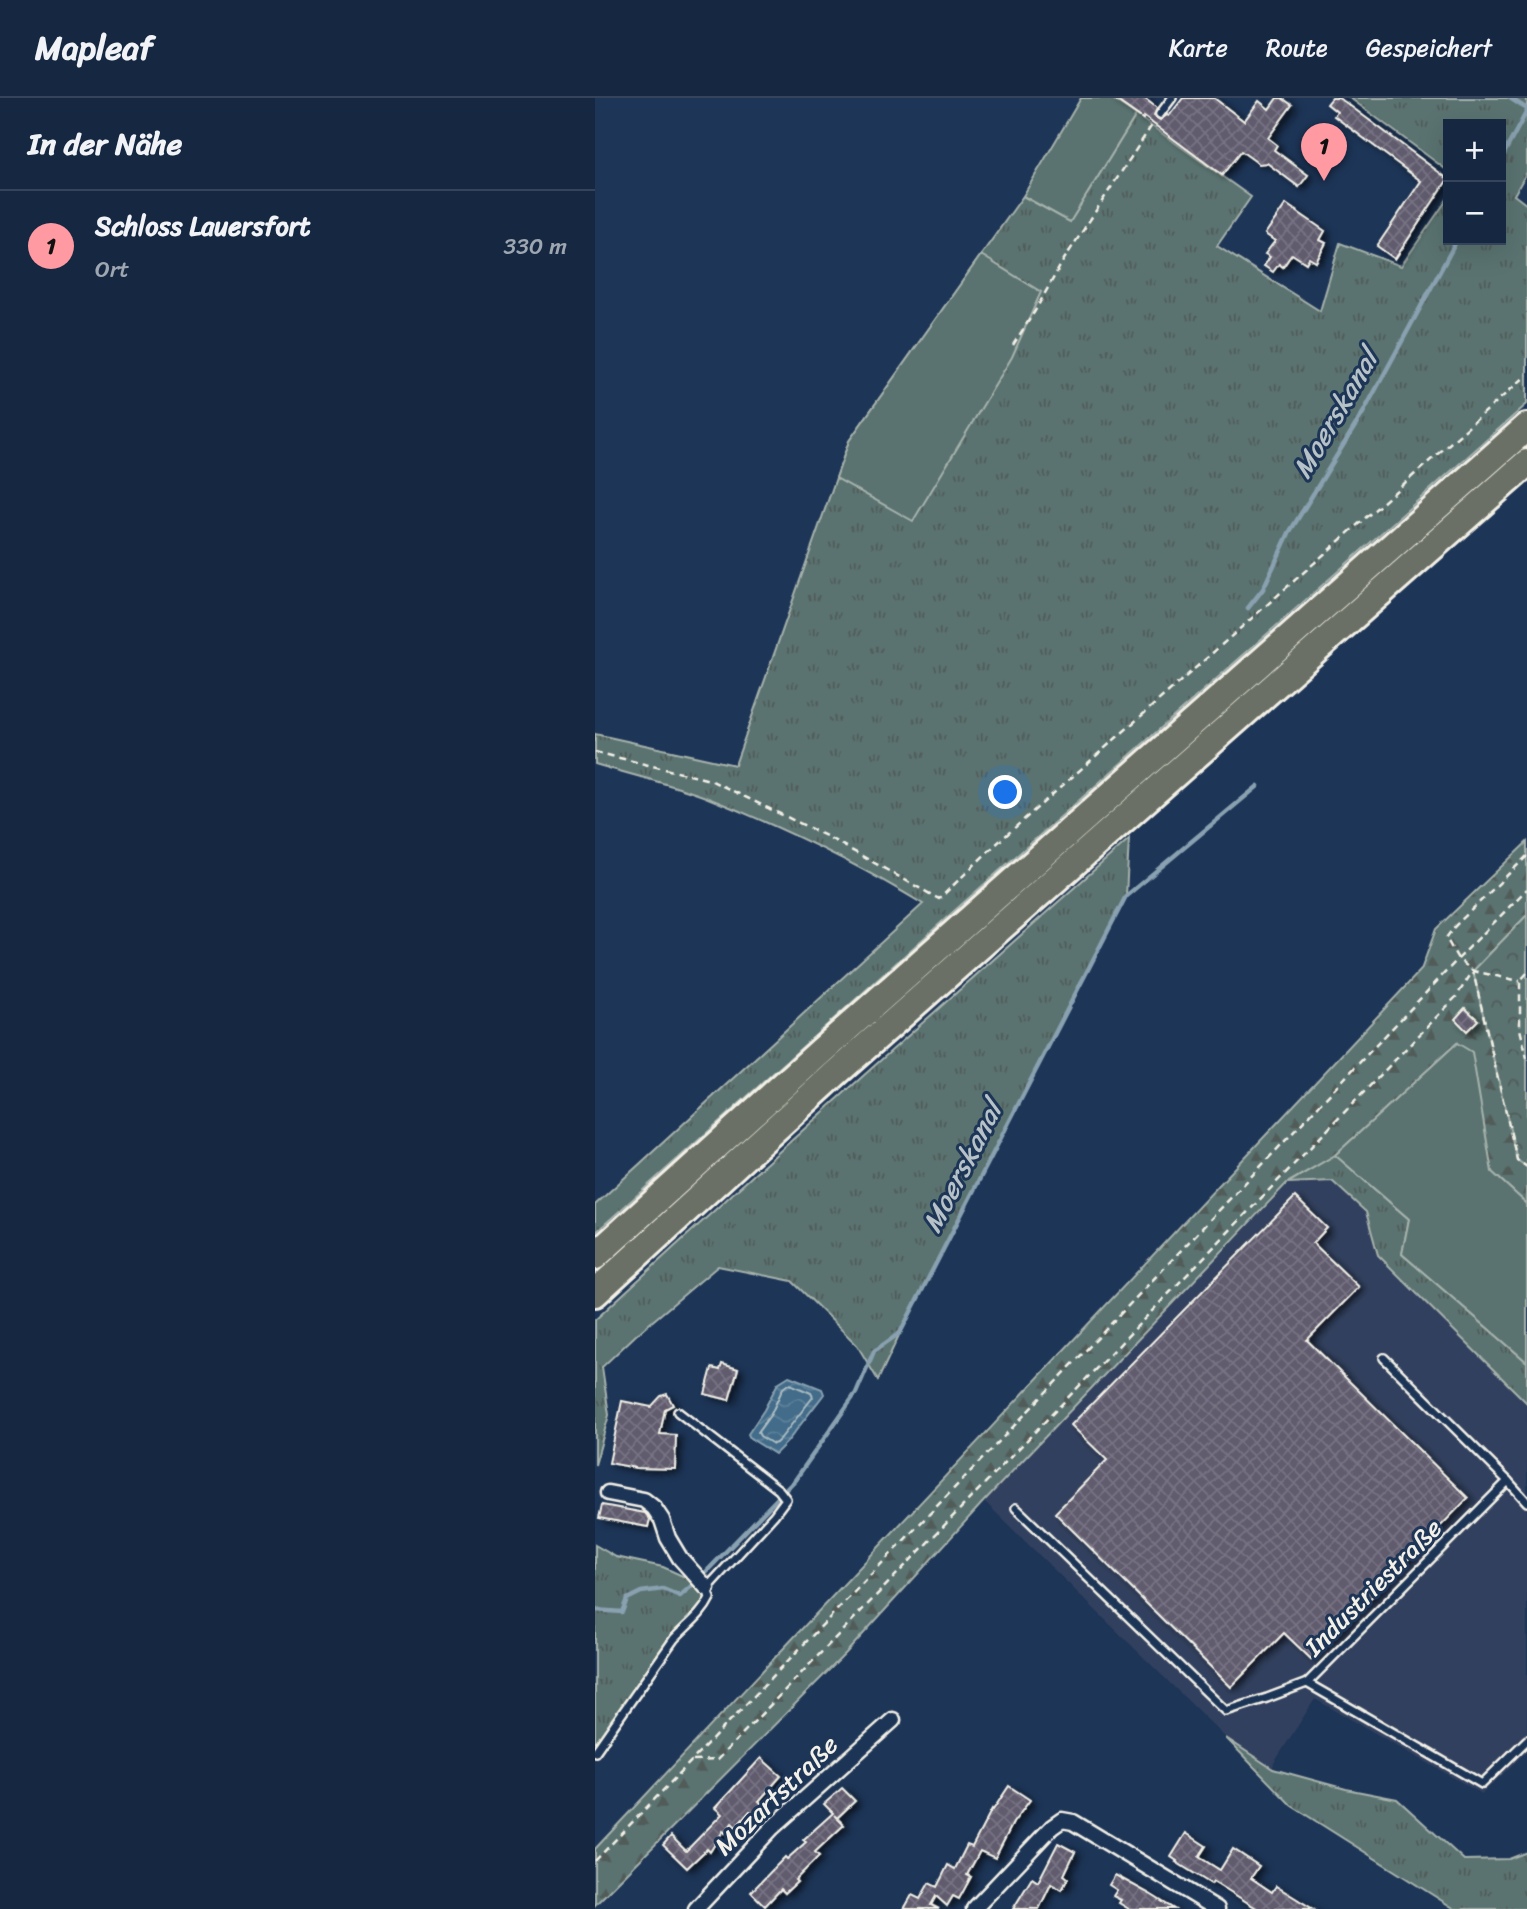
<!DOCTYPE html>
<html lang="de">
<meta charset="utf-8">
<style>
:root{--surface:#162841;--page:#23344c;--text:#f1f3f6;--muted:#9ea6b1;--line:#35445a;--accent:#ff9aa2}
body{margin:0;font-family:Sriracha,sans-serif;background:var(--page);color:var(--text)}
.controls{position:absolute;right:21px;top:21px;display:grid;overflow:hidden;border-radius:0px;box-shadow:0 7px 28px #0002}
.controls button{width:63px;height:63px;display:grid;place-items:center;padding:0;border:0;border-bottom:2px solid var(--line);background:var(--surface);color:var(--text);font:35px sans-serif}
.you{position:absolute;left:411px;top:695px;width:24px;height:24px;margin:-18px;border:5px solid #fff;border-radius:50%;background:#1a73e8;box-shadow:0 0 0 10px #1a73e833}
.badge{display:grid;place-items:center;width:46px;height:46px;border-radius:50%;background:var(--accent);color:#111;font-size:23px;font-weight:700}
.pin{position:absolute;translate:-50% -58px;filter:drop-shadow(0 2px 4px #0008)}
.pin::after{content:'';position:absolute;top:37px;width:24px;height:21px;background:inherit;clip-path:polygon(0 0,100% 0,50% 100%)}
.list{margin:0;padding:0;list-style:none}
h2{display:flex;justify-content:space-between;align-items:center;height:91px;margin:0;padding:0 28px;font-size:30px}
h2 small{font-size:23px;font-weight:400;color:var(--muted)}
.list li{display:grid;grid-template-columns:46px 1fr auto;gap:21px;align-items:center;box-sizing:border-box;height:112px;padding:0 28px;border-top:2px solid var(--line)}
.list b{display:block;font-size:26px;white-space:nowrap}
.list p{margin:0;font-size:23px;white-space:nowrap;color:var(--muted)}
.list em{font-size:23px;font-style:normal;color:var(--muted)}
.map{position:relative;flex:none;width:932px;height:1811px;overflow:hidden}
header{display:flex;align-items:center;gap:42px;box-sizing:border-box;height:98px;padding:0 35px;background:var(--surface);border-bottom:2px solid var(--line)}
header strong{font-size:33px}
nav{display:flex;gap:38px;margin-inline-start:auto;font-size:24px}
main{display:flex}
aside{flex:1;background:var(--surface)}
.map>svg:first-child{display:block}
.built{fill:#31405e}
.grass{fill:url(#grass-tufts);stroke:#a7b2ac;stroke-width:2}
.forest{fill:url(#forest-firs);stroke:#a7b2ac;stroke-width:2}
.park{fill:url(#park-crowns);stroke:#a7b2ac;stroke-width:2}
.pitch{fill:#5a7370;stroke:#a7b2ac;stroke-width:2}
.water{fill:url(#water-waves);stroke:#89a1b0;stroke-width:2}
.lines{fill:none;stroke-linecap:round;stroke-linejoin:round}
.shore{stroke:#adbcc2;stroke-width:2}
.stream{stroke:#89a1b0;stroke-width:4.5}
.building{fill:url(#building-cross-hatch);stroke:#f4f1e8;stroke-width:2;filter:url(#shadow)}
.lane-casing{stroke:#f4f1e8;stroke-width:12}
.street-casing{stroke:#f4f1e8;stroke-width:19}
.highway-casing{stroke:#f4f1e8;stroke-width:32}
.path{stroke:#f4f1e8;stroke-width:2.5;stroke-dasharray:7 5;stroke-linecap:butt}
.lane{stroke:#1d3557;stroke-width:7}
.street{stroke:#1d3557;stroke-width:14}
.highway{stroke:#6b7065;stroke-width:26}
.labels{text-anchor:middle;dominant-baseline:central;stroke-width:6;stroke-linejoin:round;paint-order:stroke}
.street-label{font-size:26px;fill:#f4f1e8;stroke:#1d3557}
.water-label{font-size:28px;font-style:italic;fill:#b6c2c7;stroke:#1d3557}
</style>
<header>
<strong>Mapleaf</strong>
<nav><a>Karte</a><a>Route</a><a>Gespeichert</a></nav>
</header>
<main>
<aside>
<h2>In der Nähe<small></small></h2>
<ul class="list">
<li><span class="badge">1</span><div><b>Schloss Lauersfort</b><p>Ort</p></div><em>330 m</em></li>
</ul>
</aside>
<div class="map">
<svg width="932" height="1811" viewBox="0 0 932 1811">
<defs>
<pattern id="grass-tufts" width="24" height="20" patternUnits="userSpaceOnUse" patternTransform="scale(1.75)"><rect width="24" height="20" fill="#5a7370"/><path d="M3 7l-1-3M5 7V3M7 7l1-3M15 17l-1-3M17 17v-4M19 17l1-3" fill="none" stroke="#515b59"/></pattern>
<pattern id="forest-firs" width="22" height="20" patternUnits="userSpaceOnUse" patternTransform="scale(1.75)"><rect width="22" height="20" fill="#5a7370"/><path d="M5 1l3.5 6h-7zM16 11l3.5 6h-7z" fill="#515b59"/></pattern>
<pattern id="park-crowns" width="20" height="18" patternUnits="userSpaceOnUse" patternTransform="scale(1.75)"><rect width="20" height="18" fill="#5a7370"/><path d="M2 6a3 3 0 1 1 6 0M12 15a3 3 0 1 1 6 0" fill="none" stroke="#515b59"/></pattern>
<pattern id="water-waves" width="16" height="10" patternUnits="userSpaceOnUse" patternTransform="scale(1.75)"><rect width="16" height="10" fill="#426c8a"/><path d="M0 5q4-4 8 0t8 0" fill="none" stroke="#5e819a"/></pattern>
<pattern id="building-cross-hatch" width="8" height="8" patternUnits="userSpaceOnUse" patternTransform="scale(1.75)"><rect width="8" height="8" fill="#605b6e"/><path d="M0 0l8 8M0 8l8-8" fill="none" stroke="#777383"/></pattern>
<filter id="shadow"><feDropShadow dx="5" dy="3" stdDeviation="3.5" flood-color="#0009"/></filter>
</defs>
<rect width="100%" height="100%" fill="#1d3557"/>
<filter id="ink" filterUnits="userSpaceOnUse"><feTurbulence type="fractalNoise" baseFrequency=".0143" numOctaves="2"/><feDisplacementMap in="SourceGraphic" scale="14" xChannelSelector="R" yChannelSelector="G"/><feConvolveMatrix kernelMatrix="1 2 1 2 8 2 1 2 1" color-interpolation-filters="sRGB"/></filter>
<g filter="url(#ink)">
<path class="built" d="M 737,1083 L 771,1114 L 783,1157 L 932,1305 L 932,1653 L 887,1696 L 720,1601 L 679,1665 L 678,1671 L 631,1640 L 389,1403 L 693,1085 Z"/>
<g class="grass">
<path d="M 755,0 L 932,0 L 932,74 L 919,97 L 932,107 L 932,306 L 358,814 L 0,1135 L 0,1107 L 328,806 C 258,763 184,728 108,698 C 73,685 36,677 0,666 L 0,636 L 140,667 L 254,343 L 428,98 L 475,124 L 541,17 L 656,99 L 622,148 L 725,213 L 745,145 L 806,168 L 853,100 L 853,142 L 906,142 L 906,26 L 853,26 L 853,73 Z"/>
<path d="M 534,741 L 531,798 L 305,1235 L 283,1282 L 262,1247 L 197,1183 L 123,1168 L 41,1237 L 7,1269 L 14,1317 L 0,1367 L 0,1222 C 176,1059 355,900 534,741 Z"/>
<path d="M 740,1057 L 814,1121 L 807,1156 L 932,1264 L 932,1305 L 783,1157 L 771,1114 L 737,1083 L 693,1085 Z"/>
<path d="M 0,1447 L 21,1459 L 68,1469 L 101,1484 L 115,1500 L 95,1524 L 0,1654 Z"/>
<path d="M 631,1640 L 678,1671 L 751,1691 L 802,1701 L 869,1762 L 914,1761 L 932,1754 L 932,1811 L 860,1811 L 697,1708 Z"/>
</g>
<path class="forest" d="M 932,744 L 932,817 L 878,873 L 932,1069 L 932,1106 L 897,1074 L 862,945 L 740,1057 L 692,1085 L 389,1403 L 251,1555 L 0,1807 L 0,1751 L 826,872 L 841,831 Z"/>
<path class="park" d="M 932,817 L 932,1069 L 922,1062 L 878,873 Z"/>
<g class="pitch">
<path d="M 486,0 L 516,0 L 541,17 L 475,124 L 428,98 Z"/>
<path d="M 386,157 L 446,194 L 417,259 L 318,423 L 241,380 L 254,343 Z"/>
<path d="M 862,945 L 877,954 L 897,1074 L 932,1106 L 932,1264 L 807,1156 L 814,1121 L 740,1057 Z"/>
</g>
<path class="water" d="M 194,1278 L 227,1291 L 229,1296 L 192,1344 L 180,1356 L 155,1340 L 153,1336 L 169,1312 L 183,1285 Z"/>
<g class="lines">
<path class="shore" d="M 192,1287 L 195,1286 L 216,1295 L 218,1299 L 186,1340 L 181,1345 L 178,1346 L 165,1338 L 163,1334 L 176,1316 L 188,1290 Z"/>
<g class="stream">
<path d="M 915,0 L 932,11"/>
<path d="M 906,61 L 932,13"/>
<path d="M 653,510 L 668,491 L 694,435 L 768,315 L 862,142"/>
<path d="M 110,1475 L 200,1382 L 261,1295 L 279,1253 L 305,1235 L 531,798 L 663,688"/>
<path d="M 0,1512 L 27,1514 L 32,1501 L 46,1494 L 68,1491 L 85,1498 L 101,1484"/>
</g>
</g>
<g class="building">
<path d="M 518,0 L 549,0 L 562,10 L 559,18 L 565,22 L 572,17 L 574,18 L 588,0 L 619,0 L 649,23 L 664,3 L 674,11 L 682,0 L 687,0 L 697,7 L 673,40 L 682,47 L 679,52 L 713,77 L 704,89 L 672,65 L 664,66 L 646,53 L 627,77 L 549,19 L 548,21 Z"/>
<path d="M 737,0 L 743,0 L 750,4 L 853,81 L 800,161 L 782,148 L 826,83 L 739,18 L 742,14 L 732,6 Z"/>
<path d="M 691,106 L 730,133 L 725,142 L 731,145 L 721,164 L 714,160 L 711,165 L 697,156 L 688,169 L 684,166 L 678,174 L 669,168 L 675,159 L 670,156 L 680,143 L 670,136 Z"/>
<path d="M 870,910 L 883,922 L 872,933 L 860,921 Z"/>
<path d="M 700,1099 L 732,1130 L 718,1145 L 764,1189 L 712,1242 L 873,1400 L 716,1561 L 689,1535 L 636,1589 L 460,1415 L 512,1362 L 476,1327 Z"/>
<path d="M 127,1266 L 143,1271 L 134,1302 L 110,1296 L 117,1270 L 125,1272 Z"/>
<path d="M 72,1296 L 78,1307 L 70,1311 L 65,1336 L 81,1337 L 80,1371 L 41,1370 L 14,1365 L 27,1303 L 56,1309 L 66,1298 Z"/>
<path d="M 7,1407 L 50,1415 L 55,1421 L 53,1429 L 4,1420 Z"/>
<path d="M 166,1660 L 186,1678 L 164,1703 L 170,1709 L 161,1718 L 155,1713 L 141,1729 L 137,1725 L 130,1735 L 128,1733 L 115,1754 L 112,1751 L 92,1770 L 68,1747 L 76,1738 L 91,1753 L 127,1716 L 120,1710 Z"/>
<path d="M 414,1688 L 435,1702 L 418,1725 L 400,1760 L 385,1753 L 372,1777 L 376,1779 L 364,1801 L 358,1798 L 352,1808 L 341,1798 L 336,1807 L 344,1811 L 309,1811 L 317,1797 L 325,1801 L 334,1785 L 342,1789 L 353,1767 L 360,1771 L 372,1747 L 377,1749 L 397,1711 L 398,1712 Z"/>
<path d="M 247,1690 L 260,1703 L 242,1720 L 239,1717 L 249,1727 L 220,1754 L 224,1758 L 200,1782 L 202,1784 L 190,1795 L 186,1791 L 170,1808 L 156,1794 L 190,1759 L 192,1761 L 211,1744 L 208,1742 L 238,1715 L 229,1706 Z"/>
<path d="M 591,1735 L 611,1748 L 604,1759 L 625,1772 L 638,1751 L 664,1768 L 656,1780 L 677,1794 L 681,1788 L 718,1811 L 663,1811 L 618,1783 L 616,1786 L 581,1764 L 582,1763 L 576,1759 Z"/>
<path d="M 463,1745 L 480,1754 L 469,1777 L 473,1780 L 467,1792 L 456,1786 L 444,1811 L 418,1811 L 437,1780 L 443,1784 Z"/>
<path d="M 520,1777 L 555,1796 L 579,1811 L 534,1811 L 524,1805 L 526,1802 L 518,1798 L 522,1792 L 514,1787 Z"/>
</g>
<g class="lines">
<defs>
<g id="lane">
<path d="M 565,16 L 577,0"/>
<path d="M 789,1260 L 913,1383"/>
<path d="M 932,1404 L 913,1383 L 712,1585 L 887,1686 L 932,1642"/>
<path d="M 421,1410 L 631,1613 L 672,1600 L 712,1585"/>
<path d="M 0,1654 L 79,1541 C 92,1527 107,1517 115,1500 L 112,1490 L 179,1417 L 191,1401 L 184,1392 L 83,1314"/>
</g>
<g id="street">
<path d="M 13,1395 L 49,1402 L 59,1410 L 67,1422 L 73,1440 L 85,1460 L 112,1490"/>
<path d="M 101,1811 L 177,1730 L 298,1622"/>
<path d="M 379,1811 L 457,1729 L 467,1722 L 478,1724 L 622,1811"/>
</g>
<g id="highway">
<path d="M 0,1158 L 225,954 L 932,329"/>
<path d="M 0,1195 L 241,975 L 932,365"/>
</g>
</defs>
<use href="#lane" class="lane-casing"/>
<use href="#street" class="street-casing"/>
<use href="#highway" class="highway-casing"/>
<g class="path">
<path d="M 418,247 L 440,213 L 468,163 L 559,24"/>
<path d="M 0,654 L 115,682 L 231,738 L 344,801 L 399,748 L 932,277"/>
<path d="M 932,758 L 860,828 L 851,840 L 863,861 L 878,873 L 922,1062 L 932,1069"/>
<path d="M 932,875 L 925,883 L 925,931 L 932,960"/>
<path d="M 98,1663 L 122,1662 L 861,899 L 878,873 L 925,883"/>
<path d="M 0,1763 L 396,1352 L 863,861 L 932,791"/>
</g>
<use href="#lane" class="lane"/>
<use href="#street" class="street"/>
<use href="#highway" class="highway"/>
</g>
</g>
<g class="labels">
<g class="street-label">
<text transform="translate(778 1489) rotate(-45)">Industriestraße</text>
<text transform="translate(181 1697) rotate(-44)">Mozartstraße</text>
</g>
<g class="water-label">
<text transform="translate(740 316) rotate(-60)">Moerskanal</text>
<text transform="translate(367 1069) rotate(-63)">Moerskanal</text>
</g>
</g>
</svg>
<div class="controls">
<button>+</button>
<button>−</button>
</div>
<div class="you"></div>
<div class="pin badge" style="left:729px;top:83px">1</div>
</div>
</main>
